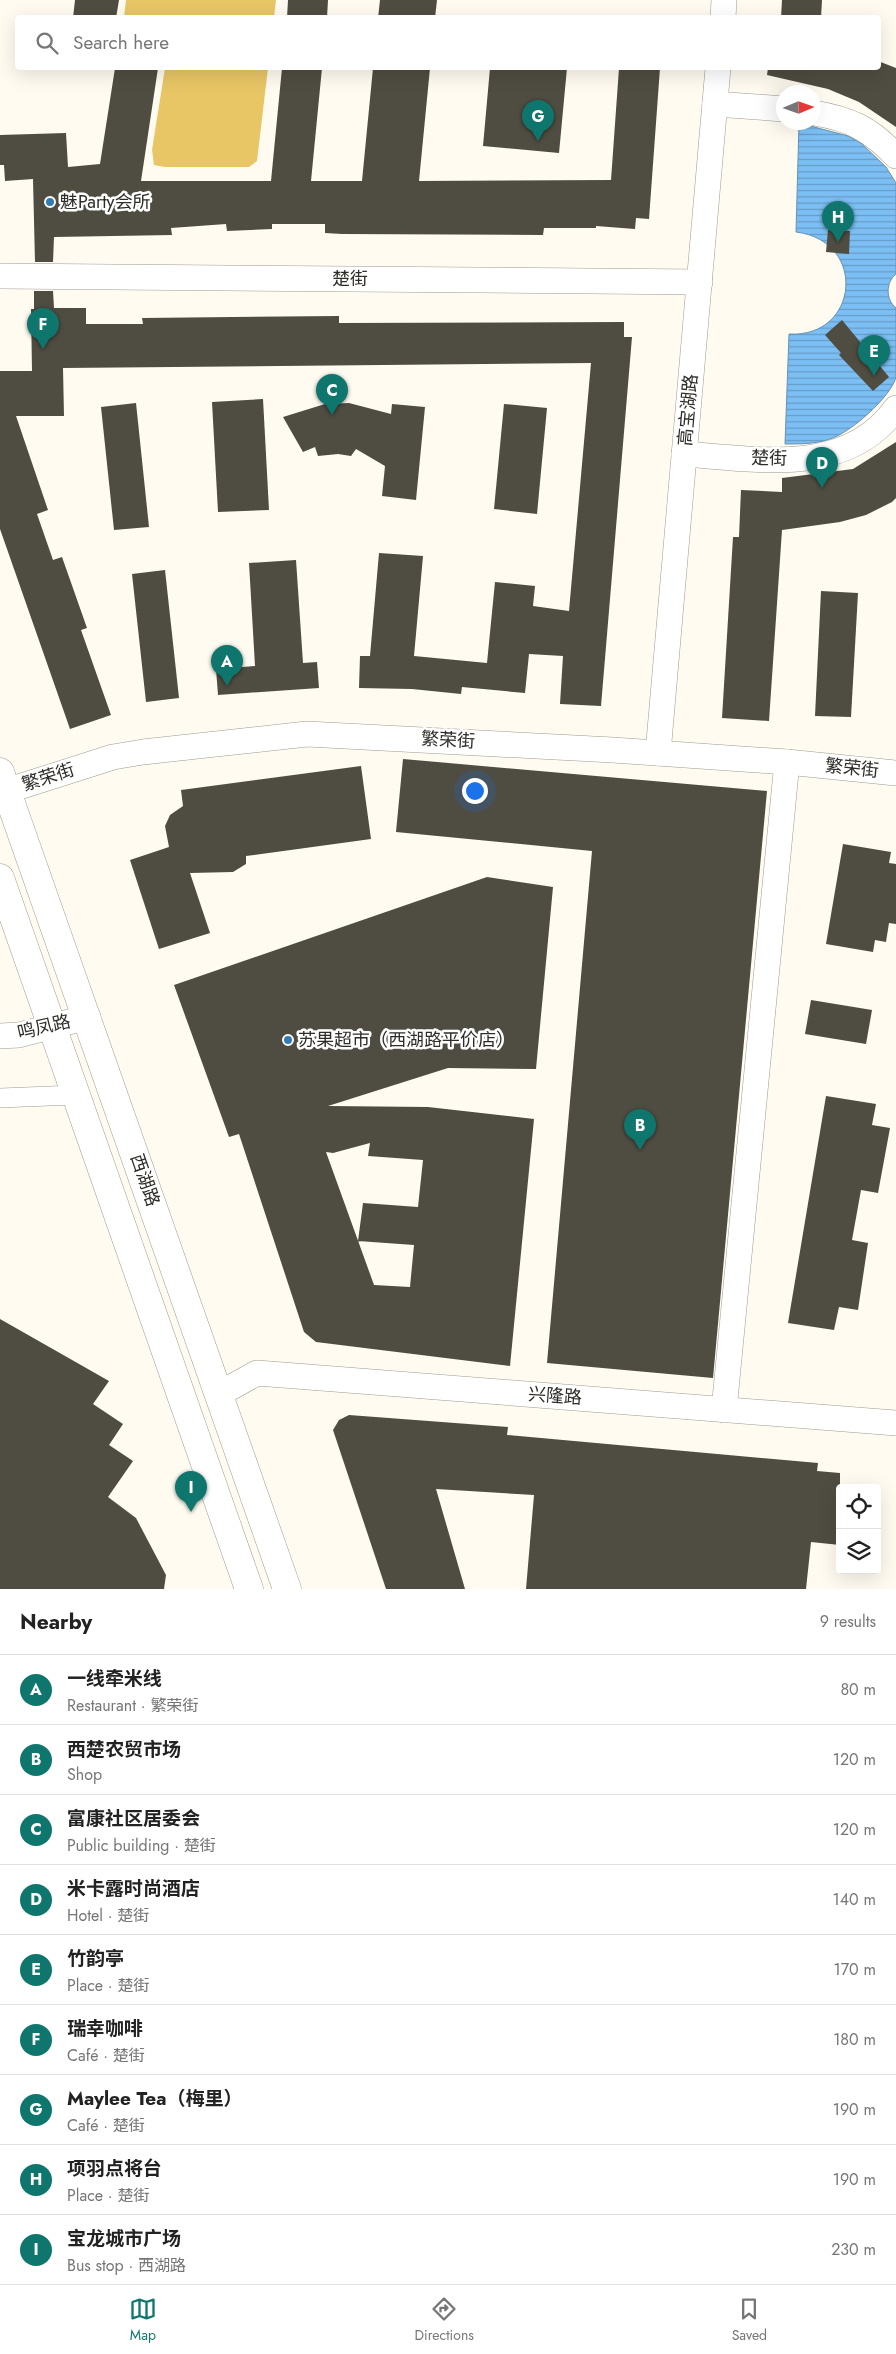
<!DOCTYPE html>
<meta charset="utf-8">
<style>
:root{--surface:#fff;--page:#f2f2f2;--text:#222;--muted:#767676;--line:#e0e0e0;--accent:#0f766e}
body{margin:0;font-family:Jost,"Noto Sans SC",sans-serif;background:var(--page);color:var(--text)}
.controls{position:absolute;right:15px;bottom:15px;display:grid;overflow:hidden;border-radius:5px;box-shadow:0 5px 20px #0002}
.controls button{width:45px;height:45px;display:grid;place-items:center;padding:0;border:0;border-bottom:1px solid var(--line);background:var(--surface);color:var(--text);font:25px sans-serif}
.compass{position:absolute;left:776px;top:85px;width:45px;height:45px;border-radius:50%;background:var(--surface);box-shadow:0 5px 20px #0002;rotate:88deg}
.you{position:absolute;left:474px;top:790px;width:18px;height:18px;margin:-12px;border:4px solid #fff;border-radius:50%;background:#1a73e8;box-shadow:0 0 0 8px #1a73e833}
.badge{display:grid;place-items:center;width:32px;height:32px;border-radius:50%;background:var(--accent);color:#fff;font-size:16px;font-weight:700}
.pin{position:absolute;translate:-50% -41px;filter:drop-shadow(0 1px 2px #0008)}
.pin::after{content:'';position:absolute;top:26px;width:18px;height:15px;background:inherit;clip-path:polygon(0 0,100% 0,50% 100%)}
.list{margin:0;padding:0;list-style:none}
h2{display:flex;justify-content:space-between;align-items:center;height:65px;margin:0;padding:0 20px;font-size:21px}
h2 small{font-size:16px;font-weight:400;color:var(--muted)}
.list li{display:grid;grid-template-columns:32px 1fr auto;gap:15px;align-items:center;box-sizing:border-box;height:70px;padding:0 20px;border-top:1px solid var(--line)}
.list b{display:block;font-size:19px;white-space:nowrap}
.list p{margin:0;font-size:16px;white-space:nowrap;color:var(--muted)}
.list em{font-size:16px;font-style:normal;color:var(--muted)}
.icon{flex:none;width:28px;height:28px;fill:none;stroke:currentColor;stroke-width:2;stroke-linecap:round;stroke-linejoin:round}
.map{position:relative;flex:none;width:896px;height:1589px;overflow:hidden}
.search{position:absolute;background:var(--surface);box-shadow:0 5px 20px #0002;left:15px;right:15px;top:15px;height:55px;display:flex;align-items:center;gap:12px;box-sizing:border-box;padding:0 18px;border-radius:5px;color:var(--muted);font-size:19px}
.sheet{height:695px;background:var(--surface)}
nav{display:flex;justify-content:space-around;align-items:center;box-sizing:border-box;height:70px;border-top:1px solid var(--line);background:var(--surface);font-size:14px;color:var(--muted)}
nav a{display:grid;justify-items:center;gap:2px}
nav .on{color:var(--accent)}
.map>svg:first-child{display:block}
.garden{fill:#e8c666}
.water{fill:url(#water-rules);stroke:#6593b6}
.building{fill:#4f4c41;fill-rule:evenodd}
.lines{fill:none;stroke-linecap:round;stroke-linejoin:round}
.pedestrian-casing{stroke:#9f9b8f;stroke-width:20}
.minor-casing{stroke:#9f9b8f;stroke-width:26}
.primary-casing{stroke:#9f9b8f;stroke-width:29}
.pedestrian{stroke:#fff;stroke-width:19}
.minor{stroke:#fff;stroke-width:25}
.primary{stroke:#fff;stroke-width:28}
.poi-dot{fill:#347cb0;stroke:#fff;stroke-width:2}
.labels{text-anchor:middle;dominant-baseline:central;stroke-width:5;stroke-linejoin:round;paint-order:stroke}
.poi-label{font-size:18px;fill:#2e2c27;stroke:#fff;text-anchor:start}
.street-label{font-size:18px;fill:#2e2c27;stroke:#fff}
</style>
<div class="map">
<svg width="896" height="1589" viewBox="0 0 896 1589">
<defs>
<pattern id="water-rules" width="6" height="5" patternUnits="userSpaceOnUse" patternTransform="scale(1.25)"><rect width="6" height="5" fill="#7cbff4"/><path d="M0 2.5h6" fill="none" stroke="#669bc6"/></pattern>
</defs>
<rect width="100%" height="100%" fill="#fffbf1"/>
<g class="garden">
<path d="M 126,0 L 276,0 L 274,17 L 124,17 Z"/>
<path d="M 165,68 L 268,68 L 257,161 L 249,167 L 165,167 L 154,165 L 152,150 Z"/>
</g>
<path class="water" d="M 799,123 L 848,136 L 861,143 L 886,167 L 896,183 L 896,274 C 886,282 885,299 896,308 C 896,324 896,363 896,377 C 891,397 850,433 830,439 C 816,444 800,444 785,444 L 789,334 C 859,338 868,241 796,232 Z"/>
<g class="building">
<path d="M 75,0 L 119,0 L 116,18 L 73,18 Z"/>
<path d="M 288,0 L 328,0 L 327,18 L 287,18 Z"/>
<path d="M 380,0 L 437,0 L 435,18 L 378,18 Z"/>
<path d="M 782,0 L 822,0 L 821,18 L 781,18 Z"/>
<path d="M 878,61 L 896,68 L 896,127 L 859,102 L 828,89 L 767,75 L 768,68 L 878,68 Z"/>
<path d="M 115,68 L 158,68 L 141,181 L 271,181 L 282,68 L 322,68 L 311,181 L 362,181 L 373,68 L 430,68 L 419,181 L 611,180 L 619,68 L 660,68 L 649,219 L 636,218 L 635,229 L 596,226 L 596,228 L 544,228 L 543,235 L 342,234 L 325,233 L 325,224 L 272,224 L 272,229 L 227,231 L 226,224 L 171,228 L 172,235 L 54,237 L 53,262 L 35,262 L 33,179 L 5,181 L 4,165 L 0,165 L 0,135 L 66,133 L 68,167 L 100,164 Z"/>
<path d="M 490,68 L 567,68 L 559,153 L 483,146 Z"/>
<path d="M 828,230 L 850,231 L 849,254 L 826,252 Z"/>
<path d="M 34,291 L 53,291 L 54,308 L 86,308 L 86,324 L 143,324 L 142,318 L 339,316 L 339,323 L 624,322 L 624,337 L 632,337 L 601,706 L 560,704 L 563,656 L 529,654 L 525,693 L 462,687 L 461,694 L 412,689 L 359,688 L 360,656 L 370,656 L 379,553 L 423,556 L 414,656 L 487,663 L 495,582 L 535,586 L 533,606 L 569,611 L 591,363 L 63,368 L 64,416 L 16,416 L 48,510 L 37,514 L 53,560 L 62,557 L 87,628 L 81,630 L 111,715 L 70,729 L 0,529 L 0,371 L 32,371 L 31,309 L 34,309 Z"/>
<path d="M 842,320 L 889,377 L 873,391 L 839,355 L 841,353 L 825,335 Z"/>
<path d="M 263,399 L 269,510 L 218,512 L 212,402 Z"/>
<path d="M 136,403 L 149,527 L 114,530 L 101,407 Z"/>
<path d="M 349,403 L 391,414 L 392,404 L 425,407 L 416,500 L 382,496 L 385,466 L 356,449 L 351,456 L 338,454 L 318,456 L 315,447 L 303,452 L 283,417 L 325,404 Z"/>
<path d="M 504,404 L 547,408 L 537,514 L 494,509 Z"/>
<path d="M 896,442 L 896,498 L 892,502 L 866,515 L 840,522 L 782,530 L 769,721 L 722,718 L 733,537 L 739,537 L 741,490 L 782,492 L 782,478 L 853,469 Z"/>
<path d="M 296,560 L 303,663 L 317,662 L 319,688 L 218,695 L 216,669 L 255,666 L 249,563 Z"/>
<path d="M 165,570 L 179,698 L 146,702 L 132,574 Z"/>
<path d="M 821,591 L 858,593 L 851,717 L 815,716 Z"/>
<path d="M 403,759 L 767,791 L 713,1378 L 547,1363 L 592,851 L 396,832 Z"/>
<path d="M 361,766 L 371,839 L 246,856 L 246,864 L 233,872 L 190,873 L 210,933 L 159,949 L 130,860 L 169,847 L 165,826 L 170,815 L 183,806 L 181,790 Z"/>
<path d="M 843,844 L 891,852 L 889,863 L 896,864 L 896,924 L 889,923 L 886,942 L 875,940 L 873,952 L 826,944 Z"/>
<path d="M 487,877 L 553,887 L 536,1069 L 448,1068 L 328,1106 L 428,1107 L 534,1119 L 510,1366 L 316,1342 L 304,1332 L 239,1134 L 229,1137 L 174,985 ZM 370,1143 L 368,1156 L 423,1160 L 418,1207 L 363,1203 L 358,1241 L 414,1245 L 410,1287 L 374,1285 L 326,1152 L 333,1153 Z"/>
<path d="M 811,1000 L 872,1010 L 866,1044 L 805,1034 Z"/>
<path d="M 826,1096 L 876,1104 L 872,1125 L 890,1128 L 878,1193 L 861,1190 L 852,1240 L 868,1243 L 858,1310 L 839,1307 L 834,1330 L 788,1323 Z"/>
<path d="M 0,1319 L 109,1381 L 93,1404 L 123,1424 L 109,1445 L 133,1461 L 108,1497 L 136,1518 L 166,1575 L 164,1589 L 0,1589 Z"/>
<path d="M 349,1415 L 508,1427 L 507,1435 L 818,1463 L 817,1471 L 840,1473 L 840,1545 L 811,1542 L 806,1589 L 526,1589 L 534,1495 L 436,1489 L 465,1589 L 386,1589 L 333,1430 L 339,1420 Z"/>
</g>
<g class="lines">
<defs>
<path id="pedestrian" d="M 0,1098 L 75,1095"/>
<g id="minor">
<path d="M 723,18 L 724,0"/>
<path d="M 715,104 L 784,109"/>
<path d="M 814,113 C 851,119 870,129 896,156"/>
<path d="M 0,276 L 700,282"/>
<path d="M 684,454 C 757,459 847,477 896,408"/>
<path d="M 658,753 L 718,68"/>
<path d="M 6,791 L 113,757 L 143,752 L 307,734 L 613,750 L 787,762 L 896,773"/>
<path d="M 0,1036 L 19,1035 L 88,1017"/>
<path d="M 219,1394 L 257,1373 L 896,1423"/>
<path d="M 724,1410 L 787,762"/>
</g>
<g id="primary">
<path d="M 0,772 L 287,1589"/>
<path d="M 0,878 L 249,1589"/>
</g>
</defs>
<use href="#pedestrian" class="pedestrian-casing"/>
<use href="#minor" class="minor-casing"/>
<use href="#primary" class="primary-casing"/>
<use href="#pedestrian" class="pedestrian"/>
<use href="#minor" class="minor"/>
<use href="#primary" class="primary"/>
</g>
<g class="poi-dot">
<circle cx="50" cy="202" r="5"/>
<circle cx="288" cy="1040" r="5"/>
</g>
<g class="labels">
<g class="poi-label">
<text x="60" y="202">魅Party会所</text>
<text x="298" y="1040">苏果超市（西湖路平价店）</text>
</g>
<g class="street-label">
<text x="350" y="279">楚街</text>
<text transform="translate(688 410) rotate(-85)">高宝湖路</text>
<text transform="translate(769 458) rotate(1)">楚街</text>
<text transform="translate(448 740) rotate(3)">繁荣街</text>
<text transform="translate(852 768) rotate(6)">繁荣街</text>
<text transform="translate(48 777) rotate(-18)">繁荣街</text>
<text transform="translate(44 1027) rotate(-13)">鸣凤路</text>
<text transform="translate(145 1180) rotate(71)">西湖路</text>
<text transform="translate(555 1396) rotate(4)">兴隆路</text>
</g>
</g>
</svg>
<div class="controls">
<button><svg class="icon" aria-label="locate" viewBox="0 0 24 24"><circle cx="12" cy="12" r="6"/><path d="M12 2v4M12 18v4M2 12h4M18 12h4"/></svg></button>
<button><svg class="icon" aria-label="layers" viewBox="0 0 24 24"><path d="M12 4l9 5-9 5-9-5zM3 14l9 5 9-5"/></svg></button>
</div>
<svg class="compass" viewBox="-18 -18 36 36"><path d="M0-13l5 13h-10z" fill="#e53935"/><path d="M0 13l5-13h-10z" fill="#767676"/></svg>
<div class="you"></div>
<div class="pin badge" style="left:227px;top:686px">A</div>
<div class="pin badge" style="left:640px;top:1150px">B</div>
<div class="pin badge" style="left:332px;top:415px">C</div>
<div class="pin badge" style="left:822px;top:488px">D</div>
<div class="pin badge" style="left:874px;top:376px">E</div>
<div class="pin badge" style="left:43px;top:349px">F</div>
<div class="pin badge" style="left:538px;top:141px">G</div>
<div class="pin badge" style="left:838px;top:242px">H</div>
<div class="pin badge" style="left:191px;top:1512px">I</div>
<div class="search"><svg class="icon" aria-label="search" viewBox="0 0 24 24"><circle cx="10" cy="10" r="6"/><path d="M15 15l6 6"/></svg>Search here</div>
</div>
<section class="sheet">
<h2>Nearby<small>9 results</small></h2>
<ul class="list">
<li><span class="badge">A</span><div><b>一线牵米线</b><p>Restaurant · 繁荣街</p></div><em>80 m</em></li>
<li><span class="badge">B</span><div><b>西楚农贸市场</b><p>Shop</p></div><em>120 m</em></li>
<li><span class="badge">C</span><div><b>富康社区居委会</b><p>Public building · 楚街</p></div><em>120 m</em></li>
<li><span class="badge">D</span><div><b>米卡露时尚酒店</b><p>Hotel · 楚街</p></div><em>140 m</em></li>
<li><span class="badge">E</span><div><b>竹韵亭</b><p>Place · 楚街</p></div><em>170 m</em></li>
<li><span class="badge">F</span><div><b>瑞幸咖啡</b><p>Café · 楚街</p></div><em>180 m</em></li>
<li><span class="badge">G</span><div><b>Maylee Tea（梅里）</b><p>Café · 楚街</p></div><em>190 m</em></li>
<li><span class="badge">H</span><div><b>项羽点将台</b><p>Place · 楚街</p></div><em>190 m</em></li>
<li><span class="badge">I</span><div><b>宝龙城市广场</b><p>Bus stop · 西湖路</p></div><em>230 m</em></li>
</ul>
</section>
<nav>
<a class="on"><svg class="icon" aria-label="map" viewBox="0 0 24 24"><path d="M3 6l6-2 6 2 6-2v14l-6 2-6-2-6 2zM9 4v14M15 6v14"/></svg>Map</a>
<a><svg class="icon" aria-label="directions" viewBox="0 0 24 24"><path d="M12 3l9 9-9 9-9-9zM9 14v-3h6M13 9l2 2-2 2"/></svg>Directions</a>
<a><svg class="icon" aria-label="saved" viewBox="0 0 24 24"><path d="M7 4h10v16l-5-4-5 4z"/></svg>Saved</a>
</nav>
